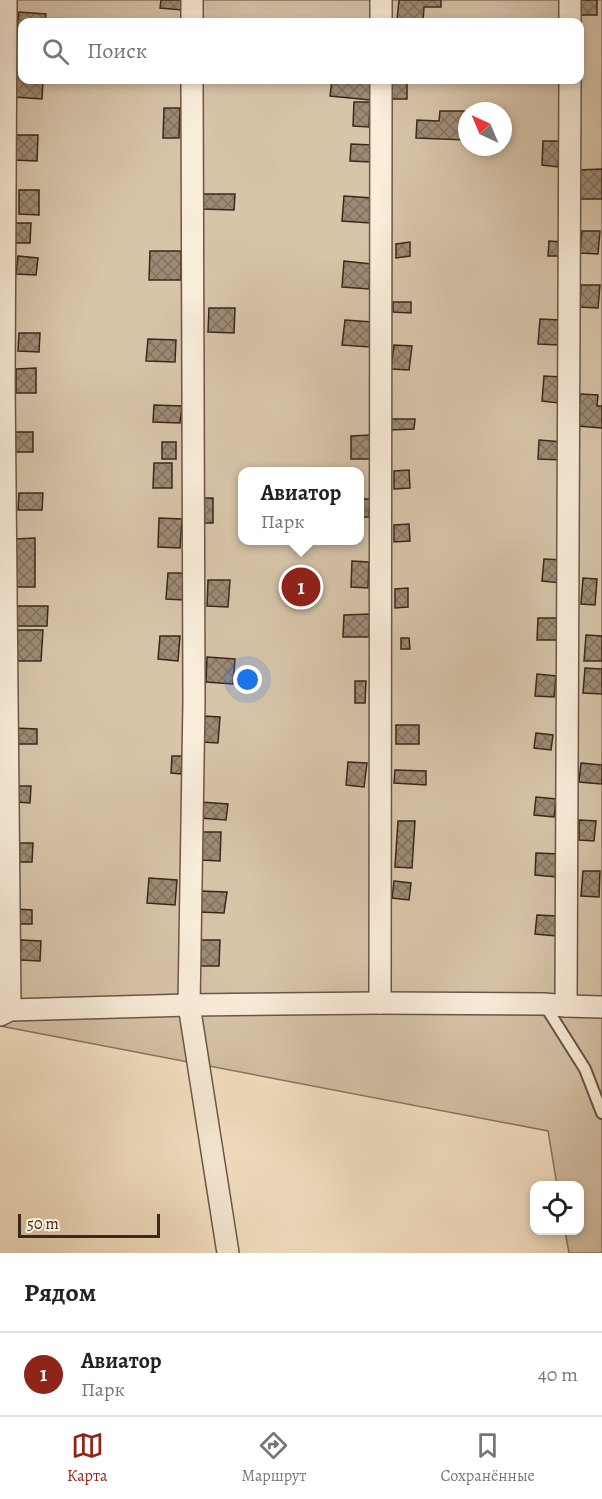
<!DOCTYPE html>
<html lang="ru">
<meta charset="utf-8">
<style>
:root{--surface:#fff;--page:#f6f6f6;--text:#222;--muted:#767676;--line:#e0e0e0;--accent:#8f2418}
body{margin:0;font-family:Alegreya,serif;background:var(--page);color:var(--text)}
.controls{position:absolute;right:18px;bottom:18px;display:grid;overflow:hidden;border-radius:12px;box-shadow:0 3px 9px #0003}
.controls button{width:54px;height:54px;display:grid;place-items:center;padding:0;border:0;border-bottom:2px solid var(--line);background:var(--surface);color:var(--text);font:30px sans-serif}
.compass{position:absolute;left:458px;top:102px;width:54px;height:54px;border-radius:50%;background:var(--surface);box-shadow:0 3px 9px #0003;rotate:316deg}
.scale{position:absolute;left:18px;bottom:15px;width:142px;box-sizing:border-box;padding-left:6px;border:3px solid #3b281b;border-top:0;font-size:16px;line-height:21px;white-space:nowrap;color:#3b281b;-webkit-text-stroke:4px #faedda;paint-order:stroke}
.you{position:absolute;left:248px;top:680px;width:21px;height:21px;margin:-15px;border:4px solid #fff;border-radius:50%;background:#1a73e8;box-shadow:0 0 0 9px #1a73e833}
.badge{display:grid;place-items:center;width:39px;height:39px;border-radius:50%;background:var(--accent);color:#fff;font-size:20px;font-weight:700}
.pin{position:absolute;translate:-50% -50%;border:3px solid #fff;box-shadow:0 2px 6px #0006}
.popup{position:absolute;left:238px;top:467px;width:126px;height:78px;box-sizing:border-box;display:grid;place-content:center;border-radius:12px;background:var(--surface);filter:drop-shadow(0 2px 4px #0005);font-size:20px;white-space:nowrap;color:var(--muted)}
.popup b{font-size:22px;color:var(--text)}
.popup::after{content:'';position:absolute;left:50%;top:100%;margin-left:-12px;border:12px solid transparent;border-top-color:var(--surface)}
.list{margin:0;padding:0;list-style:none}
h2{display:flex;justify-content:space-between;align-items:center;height:78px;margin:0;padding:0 24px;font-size:26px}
h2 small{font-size:20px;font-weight:400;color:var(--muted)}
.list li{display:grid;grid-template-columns:39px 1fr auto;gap:18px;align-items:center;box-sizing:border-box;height:84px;padding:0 24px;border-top:2px solid var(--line)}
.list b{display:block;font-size:22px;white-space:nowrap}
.list p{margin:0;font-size:20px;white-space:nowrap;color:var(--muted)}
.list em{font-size:20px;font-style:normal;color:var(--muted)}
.icon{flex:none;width:33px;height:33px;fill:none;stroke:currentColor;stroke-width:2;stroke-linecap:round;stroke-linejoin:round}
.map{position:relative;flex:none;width:602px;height:1253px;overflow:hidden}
.search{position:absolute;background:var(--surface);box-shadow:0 3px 9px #0003;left:18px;right:18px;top:18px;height:66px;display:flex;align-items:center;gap:15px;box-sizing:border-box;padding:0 21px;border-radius:12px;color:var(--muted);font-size:22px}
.sheet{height:162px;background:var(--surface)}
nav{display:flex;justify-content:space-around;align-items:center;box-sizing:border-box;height:84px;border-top:2px solid var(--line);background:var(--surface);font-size:16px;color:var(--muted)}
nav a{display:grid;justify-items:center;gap:3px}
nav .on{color:var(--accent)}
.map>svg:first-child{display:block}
.green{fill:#d7c4a9;stroke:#897662;stroke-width:1.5;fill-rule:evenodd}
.building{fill:url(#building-cross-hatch);stroke:#3b281b;stroke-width:1.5}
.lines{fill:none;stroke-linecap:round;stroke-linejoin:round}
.service-casing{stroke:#6a5746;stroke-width:14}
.minor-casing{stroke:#6a5746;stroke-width:24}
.service{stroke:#faedda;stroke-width:10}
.minor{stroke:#faedda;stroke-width:21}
</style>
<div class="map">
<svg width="602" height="1253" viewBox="0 0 602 1253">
<defs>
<pattern id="building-cross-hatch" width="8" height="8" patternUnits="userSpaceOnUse" patternTransform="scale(1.5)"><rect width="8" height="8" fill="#9d8a74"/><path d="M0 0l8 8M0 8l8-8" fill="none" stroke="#81715e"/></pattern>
</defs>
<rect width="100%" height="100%" fill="#f7e4c6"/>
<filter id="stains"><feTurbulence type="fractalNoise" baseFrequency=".00333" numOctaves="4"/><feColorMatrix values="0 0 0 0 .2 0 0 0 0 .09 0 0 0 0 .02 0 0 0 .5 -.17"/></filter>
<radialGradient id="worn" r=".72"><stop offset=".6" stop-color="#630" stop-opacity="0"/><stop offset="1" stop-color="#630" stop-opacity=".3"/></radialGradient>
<path class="green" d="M 0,0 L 602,0 L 602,1253 L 569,1253 L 565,1231 L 580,1230 L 580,1186 L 557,1185 L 548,1131 L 0,1026 ZM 22,22 L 580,22 L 580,80 L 22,80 ZM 467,111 L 503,111 L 503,147 L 467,147 ZM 242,472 L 360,472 L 360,540 L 242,540 Z"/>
<g class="building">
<path d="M 161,0 L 183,0 L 182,10 L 160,8 Z"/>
<path d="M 399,0 L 441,0 L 441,7 L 424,7 L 423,22 L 397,20 Z"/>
<rect x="581" y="0" width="16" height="15"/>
<path d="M 19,12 L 46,14 L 45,22 L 22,22 L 22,38 L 16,38 Z"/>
<path d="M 16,72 L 22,72 L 22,80 L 43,80 L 42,99 L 14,97 Z"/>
<path d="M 332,80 L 371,82 L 370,100 L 330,96 Z"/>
<rect x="391" y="80" width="16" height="19"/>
<path d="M 354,102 L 370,102 L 369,127 L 353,126 Z"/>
<path d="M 164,108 L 180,108 L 179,138 L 163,138 Z"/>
<path d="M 440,111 L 467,111 L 467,140 L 416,138 L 417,120 L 439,121 Z"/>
<path d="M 14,135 L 38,135 L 37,161 L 13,160 Z"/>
<path d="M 543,141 L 560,141 L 558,167 L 542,165 Z"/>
<path d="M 351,144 L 372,145 L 371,162 L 350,161 Z"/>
<path d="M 602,169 L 602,199 L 577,199 L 578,170 Z"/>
<path d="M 19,190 L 39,190 L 39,215 L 19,214 Z"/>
<path d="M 203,194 L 235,194 L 234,210 L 202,209 Z"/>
<path d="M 344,196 L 372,198 L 370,223 L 342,221 Z"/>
<path d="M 13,223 L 31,223 L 30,243 L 12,243 Z"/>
<path d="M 582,231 L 600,231 L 598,254 L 580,253 Z"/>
<path d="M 549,241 L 562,242 L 561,256 L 548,256 Z"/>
<path d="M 410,242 L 410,256 L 396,258 L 396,244 Z"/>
<path d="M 150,251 L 181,251 L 181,280 L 149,280 Z"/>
<path d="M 18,256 L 38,258 L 36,275 L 16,274 Z"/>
<path d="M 344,261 L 371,264 L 369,289 L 342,287 Z"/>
<path d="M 581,285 L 600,285 L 598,308 L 580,307 Z"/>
<path d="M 393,302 L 411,302 L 411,313 L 393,312 Z"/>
<path d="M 209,308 L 235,308 L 234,333 L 208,332 Z"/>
<path d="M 540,319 L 560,320 L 559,345 L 538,344 Z"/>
<path d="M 345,320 L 372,322 L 370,347 L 342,345 Z"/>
<path d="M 19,333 L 40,333 L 39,352 L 18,351 Z"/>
<path d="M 148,339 L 176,340 L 175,362 L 146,361 Z"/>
<path d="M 394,345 L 412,346 L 409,370 L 391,369 Z"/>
<path d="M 36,368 L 36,393 L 16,393 L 16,369 Z"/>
<path d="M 544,376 L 561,377 L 559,403 L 542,401 Z"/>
<path d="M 580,394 L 598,395 L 597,406 L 602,406 L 602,428 L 578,426 Z"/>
<path d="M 154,405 L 182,406 L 180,423 L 153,422 Z"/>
<path d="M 389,419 L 415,419 L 414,429 L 389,430 Z"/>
<path d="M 15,432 L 33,432 L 33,452 L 14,452 Z"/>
<path d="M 371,435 L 370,459 L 351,459 L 351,436 Z"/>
<path d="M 539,440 L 563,442 L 562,460 L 538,459 Z"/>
<rect x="162" y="442" width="14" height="17"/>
<path d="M 154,463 L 172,463 L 172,488 L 153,488 Z"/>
<path d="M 409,470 L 410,488 L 394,489 L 394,471 Z"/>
<path d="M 19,493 L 43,493 L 42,510 L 18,510 Z"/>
<rect x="203" y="498" width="10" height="25"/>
<path d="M 360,499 L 370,499 L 369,517 L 360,517 Z"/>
<path d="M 159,518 L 182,519 L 180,548 L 158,547 Z"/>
<path d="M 409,524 L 410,541 L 394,542 L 394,525 Z"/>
<path d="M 35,538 L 35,587 L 14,587 L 15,539 Z"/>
<path d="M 544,559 L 563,560 L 562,583 L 542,581 Z"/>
<path d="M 352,561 L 369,562 L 368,588 L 351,587 Z"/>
<path d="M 168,573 L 185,573 L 184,600 L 166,599 Z"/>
<path d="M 583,578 L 597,579 L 595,605 L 581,604 Z"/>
<path d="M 208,580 L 230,580 L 228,607 L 207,606 Z"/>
<path d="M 408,588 L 408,607 L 395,608 L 395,589 Z"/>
<path d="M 15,606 L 48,606 L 47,626 L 14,626 Z"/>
<path d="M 370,614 L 369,637 L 343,637 L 344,615 Z"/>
<path d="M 538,618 L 564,618 L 563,640 L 537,640 Z"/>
<path d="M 14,630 L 43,630 L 41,661 L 13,661 Z"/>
<path d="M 586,635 L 602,636 L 602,661 L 584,661 Z"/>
<path d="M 160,636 L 180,636 L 178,661 L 158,659 Z"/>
<path d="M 401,638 L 409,638 L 410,649 L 401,649 Z"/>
<path d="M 207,657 L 235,659 L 233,684 L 206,682 Z"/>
<path d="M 585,668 L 602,669 L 602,694 L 583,693 Z"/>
<path d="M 537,674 L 556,676 L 554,697 L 535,696 Z"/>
<path d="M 355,681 L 366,681 L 365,703 L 355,703 Z"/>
<path d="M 203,716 L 220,717 L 218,743 L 202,742 Z"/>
<rect x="396" y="725" width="23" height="19"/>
<path d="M 14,728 L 37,729 L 37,744 L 14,744 Z"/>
<path d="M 536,733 L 553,735 L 551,750 L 534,748 Z"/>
<path d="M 172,756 L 183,756 L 181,774 L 171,773 Z"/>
<path d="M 348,762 L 367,763 L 364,787 L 346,785 Z"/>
<path d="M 581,763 L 602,765 L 602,784 L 579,782 Z"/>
<path d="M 395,770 L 426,771 L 426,785 L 394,783 Z"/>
<path d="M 17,786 L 31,786 L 30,803 L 16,802 Z"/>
<path d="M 536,797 L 556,799 L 554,817 L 534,815 Z"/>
<path d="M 200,802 L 228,804 L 226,820 L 200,818 Z"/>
<path d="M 579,820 L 596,821 L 594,841 L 579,840 Z"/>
<path d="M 398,821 L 415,821 L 412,868 L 395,867 Z"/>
<path d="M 202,832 L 221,832 L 220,861 L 201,860 Z"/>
<path d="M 18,843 L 33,843 L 32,862 L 17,862 Z"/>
<path d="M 536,853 L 559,854 L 557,877 L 535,875 Z"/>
<path d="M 583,871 L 600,871 L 599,897 L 581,896 Z"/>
<path d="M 149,878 L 177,880 L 175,905 L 147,903 Z"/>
<path d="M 394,881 L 411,883 L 409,900 L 392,898 Z"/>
<path d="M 200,891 L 227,892 L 224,913 L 199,912 Z"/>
<path d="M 16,909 L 32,910 L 32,924 L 16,924 Z"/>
<path d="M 537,915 L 557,916 L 556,936 L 535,934 Z"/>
<path d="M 21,940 L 41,941 L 40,961 L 20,960 Z"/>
<path d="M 200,940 L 220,940 L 219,966 L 199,966 Z"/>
</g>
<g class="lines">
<defs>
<path id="service" d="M 544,1004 L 585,1069 L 602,1113"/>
<g id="minor">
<path d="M 6,0 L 4,381 L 10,1010"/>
<path d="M 192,0 L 192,22"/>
<path d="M 381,22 L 381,0"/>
<path d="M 570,22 L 570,0"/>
<path d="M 192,80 L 194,701 L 189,1005 L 228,1253"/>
<path d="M 380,1003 L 381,80"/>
<path d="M 566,1006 L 570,80"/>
<path d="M 0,1015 L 10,1010 L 189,1005 L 380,1003 L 544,1004 L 566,1006 L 602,1007"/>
</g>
</defs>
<use href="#service" class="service-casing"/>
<use href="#minor" class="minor-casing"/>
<use href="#service" class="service"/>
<use href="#minor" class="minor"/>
</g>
<rect width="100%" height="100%" filter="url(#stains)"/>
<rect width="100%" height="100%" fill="url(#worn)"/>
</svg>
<div class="controls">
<button><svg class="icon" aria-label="locate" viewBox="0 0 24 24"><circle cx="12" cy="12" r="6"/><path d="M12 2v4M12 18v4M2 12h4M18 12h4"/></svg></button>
</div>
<svg class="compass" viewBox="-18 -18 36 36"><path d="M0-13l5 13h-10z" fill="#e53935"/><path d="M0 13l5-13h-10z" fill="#767676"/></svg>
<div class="scale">50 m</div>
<div class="you"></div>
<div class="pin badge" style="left:301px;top:587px">1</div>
<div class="popup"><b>Авиатор</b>Парк</div>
<div class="search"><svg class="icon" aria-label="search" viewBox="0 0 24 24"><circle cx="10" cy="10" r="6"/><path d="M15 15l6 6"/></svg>Поиск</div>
</div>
<section class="sheet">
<h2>Рядом<small></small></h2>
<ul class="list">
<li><span class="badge">1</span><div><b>Авиатор</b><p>Парк</p></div><em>40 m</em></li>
</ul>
</section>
<nav>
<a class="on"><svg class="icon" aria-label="map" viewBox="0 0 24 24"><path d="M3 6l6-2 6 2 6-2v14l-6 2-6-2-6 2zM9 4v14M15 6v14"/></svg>Карта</a>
<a><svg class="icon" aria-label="directions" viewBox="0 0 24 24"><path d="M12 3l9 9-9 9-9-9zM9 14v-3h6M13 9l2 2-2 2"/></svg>Маршрут</a>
<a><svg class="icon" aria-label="saved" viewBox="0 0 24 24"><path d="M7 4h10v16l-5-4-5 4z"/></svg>Сохранённые</a>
</nav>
